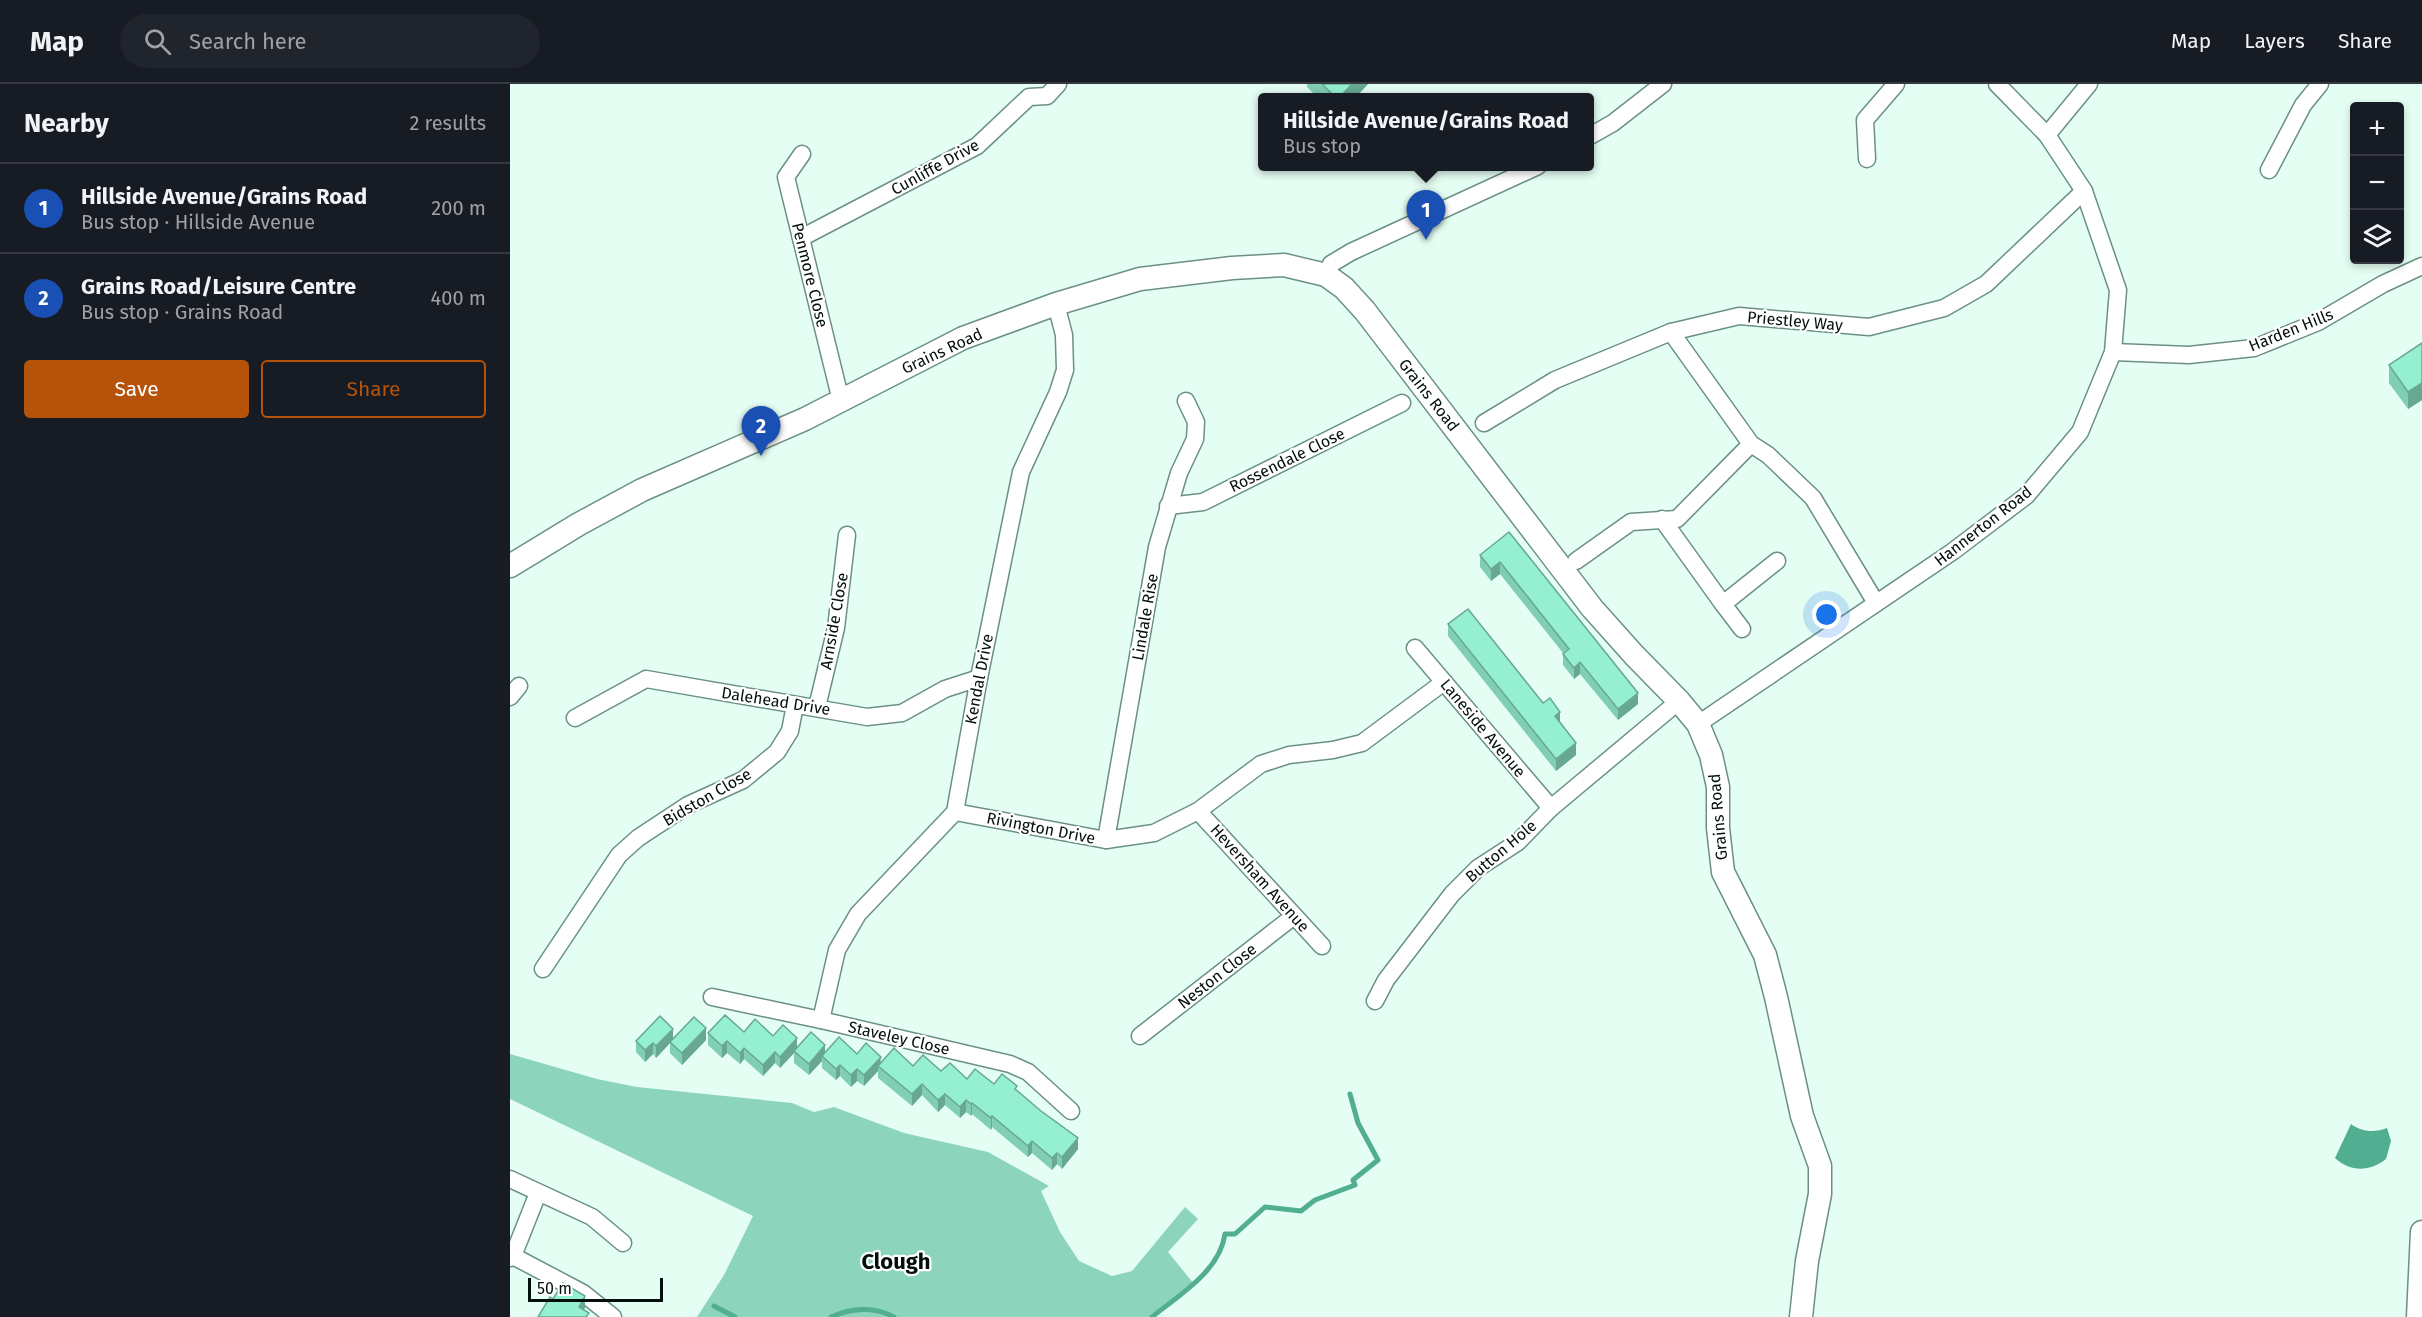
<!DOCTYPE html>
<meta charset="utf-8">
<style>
:root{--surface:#171b24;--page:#20242c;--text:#f1f3f6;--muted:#9ea1a6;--line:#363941;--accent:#b45309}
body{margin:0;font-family:"Fira Sans",sans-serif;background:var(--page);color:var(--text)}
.controls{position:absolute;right:18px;top:18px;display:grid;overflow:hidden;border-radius:6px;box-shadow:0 3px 9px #0003}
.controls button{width:54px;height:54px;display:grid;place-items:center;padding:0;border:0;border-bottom:2px solid var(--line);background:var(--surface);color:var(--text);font:30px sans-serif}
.scale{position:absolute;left:18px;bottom:15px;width:135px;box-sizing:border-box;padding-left:6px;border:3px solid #020f0a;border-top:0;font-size:16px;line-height:21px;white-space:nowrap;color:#020f0a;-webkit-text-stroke:4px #fff;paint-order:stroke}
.you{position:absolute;left:1317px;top:531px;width:21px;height:21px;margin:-15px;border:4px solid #fff;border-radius:50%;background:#1a73e8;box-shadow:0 0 0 9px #1a73e833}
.badge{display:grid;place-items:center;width:39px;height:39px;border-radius:50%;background:var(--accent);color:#fff;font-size:20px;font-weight:700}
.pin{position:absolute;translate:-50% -50px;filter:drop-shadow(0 2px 3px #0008)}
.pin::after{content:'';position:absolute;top:32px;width:21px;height:18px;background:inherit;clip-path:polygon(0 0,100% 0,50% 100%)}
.popup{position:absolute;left:748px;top:9px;width:336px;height:78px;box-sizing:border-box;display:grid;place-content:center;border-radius:6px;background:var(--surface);filter:drop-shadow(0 2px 4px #0005);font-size:20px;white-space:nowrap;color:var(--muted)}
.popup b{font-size:22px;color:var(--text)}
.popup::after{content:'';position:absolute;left:50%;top:100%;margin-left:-12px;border:12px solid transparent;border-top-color:var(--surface)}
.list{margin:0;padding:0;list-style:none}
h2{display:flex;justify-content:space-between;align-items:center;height:78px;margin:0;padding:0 24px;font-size:26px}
h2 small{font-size:20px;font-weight:400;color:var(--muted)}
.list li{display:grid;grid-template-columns:39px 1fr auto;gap:18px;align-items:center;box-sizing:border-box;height:90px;padding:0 24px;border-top:2px solid var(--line)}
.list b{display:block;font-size:22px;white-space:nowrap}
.list p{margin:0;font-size:20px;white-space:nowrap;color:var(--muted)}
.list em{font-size:20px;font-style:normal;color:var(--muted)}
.actions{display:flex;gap:12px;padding:18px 24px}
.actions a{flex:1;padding:14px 0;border:2px solid var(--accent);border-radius:6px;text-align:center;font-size:21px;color:var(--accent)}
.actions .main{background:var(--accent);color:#fff}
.icon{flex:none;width:33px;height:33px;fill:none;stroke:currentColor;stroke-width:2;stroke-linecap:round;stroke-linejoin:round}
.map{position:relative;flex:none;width:1912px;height:1233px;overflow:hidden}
header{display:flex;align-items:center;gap:36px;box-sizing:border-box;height:84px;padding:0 30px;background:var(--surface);border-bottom:2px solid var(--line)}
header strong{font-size:28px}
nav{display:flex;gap:33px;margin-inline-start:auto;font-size:21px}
.search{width:420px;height:54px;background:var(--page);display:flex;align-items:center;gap:15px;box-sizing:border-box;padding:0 21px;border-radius:33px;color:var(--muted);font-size:22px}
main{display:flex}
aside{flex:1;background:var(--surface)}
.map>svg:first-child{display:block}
.green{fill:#8cd5bc}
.water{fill:#52ae91}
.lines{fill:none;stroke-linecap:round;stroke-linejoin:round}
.stream{stroke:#52ae91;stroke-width:5}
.street-casing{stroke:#6b9183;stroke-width:19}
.secondary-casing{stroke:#6b9183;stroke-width:25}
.street{stroke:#fff;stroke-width:16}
.secondary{stroke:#fff;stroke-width:22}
.wall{fill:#80ceb4}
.shaded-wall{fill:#68a892}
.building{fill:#95f0d1;stroke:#68a892;stroke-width:1.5}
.labels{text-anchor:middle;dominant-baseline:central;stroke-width:4.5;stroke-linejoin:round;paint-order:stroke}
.street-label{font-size:16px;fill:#020f0a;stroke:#fff}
.district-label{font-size:22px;font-weight:bold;fill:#020f0a;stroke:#fff}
</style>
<header>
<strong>Map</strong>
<div class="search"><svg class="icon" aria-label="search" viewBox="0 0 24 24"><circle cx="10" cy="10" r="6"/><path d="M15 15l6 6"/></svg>Search here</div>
<nav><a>Map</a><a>Layers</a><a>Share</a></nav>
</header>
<main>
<aside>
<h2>Nearby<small>2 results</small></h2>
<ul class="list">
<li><span class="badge" style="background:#1a4fb4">1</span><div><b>Hillside Avenue/Grains Road</b><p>Bus stop · Hillside Avenue</p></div><em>200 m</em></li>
<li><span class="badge" style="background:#1a4fb4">2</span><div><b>Grains Road/Leisure Centre</b><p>Bus stop · Grains Road</p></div><em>400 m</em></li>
</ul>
<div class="actions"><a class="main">Save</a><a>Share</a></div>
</aside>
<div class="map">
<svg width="1912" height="1233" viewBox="0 0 1912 1233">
<rect width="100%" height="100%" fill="#e5fef4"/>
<path class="green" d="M 0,970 L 87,995 L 127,1003 L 282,1019 L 304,1028 L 324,1023 L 394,1049 L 478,1068 L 539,1102 L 531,1107 L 550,1148 L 569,1177 L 602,1192 L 622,1187 L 675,1123 L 688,1135 L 658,1168 L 684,1200 L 642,1233 L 187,1233 L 214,1191 L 243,1132 L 0,1015 Z"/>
<path class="water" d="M 1841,1040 C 1851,1048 1865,1049 1877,1044 L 1881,1057 L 1876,1075 C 1860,1088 1840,1088 1825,1074 Z"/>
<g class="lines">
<g class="stream">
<path d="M 204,1222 L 225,1233"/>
<path d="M 321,1233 C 341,1224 364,1222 384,1233"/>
<path d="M 642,1233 C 669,1211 710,1187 715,1150 L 725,1150 L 755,1123 L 791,1127 L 805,1116 L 845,1101 L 843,1096 L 868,1076 L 848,1039 L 840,1010"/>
</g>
<defs>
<g id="street">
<path d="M 1537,51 L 1579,0"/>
<path d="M 1080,52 L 1103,39 L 1153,0"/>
<path d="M 292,70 L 276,93 L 331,317"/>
<path d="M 1357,75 L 1355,36 L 1386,0"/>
<path d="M 1759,86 L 1793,21 L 1810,0"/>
<path d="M 291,154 L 467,62 L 519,13 L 537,12 L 548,0"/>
<path d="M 816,191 L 821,180 L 841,168 L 1028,82"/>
<path d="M 1161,248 L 1241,360 L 1258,371 L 1303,414 L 1366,519"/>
<path d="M 1603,268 L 1679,271 L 1744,264 L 1808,238 L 1873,200 L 1912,182"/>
<path d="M 974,339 L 1045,296 L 1161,248 L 1229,232 L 1359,243 L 1434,224 L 1476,200 L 1574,107"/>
<path d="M 658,422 L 693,418 L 892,319"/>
<path d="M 1152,435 L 1213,520 L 1267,477"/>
<path d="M 1066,477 L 1121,438 L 1167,435 L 1241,360"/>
<path d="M 1213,520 L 1232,545"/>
<path d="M 905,564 L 1041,724"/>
<path d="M 0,613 L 9,602"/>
<path d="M 307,623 L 326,544 L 337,451"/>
<path d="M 65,634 L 136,595 L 357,633 L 392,629 L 435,605 L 469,594"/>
<path d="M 1188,640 L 1442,468 L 1516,412 L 1570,348 L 1603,268 L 1608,206 L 1574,107 L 1537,51 L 1487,0"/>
<path d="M 688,727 L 812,862"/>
<path d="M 445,728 L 596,756 L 644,749 L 688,727 L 751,680 L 779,671 L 823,666 L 852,659 L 934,598"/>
<path d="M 596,756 L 647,463 L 669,389 L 685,355 L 686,338 L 676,317"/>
<path d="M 33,885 L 109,771 L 128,754 L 178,721 L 233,696 L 267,668 L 280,647 L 285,621"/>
<path d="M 202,913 L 311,936 L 500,980 L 518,988 L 561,1027"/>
<path d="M 865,917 L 876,896 L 942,810 L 968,784 L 1008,758 L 1041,724 L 1169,617"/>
<path d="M 311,936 L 327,866 L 348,830 L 445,728 L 469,594 L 511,388 L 548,308 L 555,286 L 554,251 L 546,220"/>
<path d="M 630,952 L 784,832"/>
<path d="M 0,1095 L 82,1133 L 113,1159"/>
<path d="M 3,1172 L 28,1109"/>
<path d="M 0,1174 L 3,1172 L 73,1209 L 103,1233"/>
</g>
<g id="secondary">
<path d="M 0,482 L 69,440 L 132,406 L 295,335 L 453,254 L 546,220 L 630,195 L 722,184 L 774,181 L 816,191 L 834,204 L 855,227 L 1082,524 L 1124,571 L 1169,617 L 1188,640 L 1201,671 L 1208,703 L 1208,744 L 1213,788 L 1255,871 L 1266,913 L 1292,1032 L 1310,1082 L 1310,1110 L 1297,1177 L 1291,1233"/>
<path d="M 1908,1233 L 1912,1148"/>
</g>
</defs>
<use href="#street" class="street-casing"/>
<use href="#secondary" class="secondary-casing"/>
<use href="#street" class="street"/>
<use href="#secondary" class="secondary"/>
</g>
<g class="wall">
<path d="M 797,0 L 858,0 L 845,14 L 808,14 L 797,3 Z"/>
<path d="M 1912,259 L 1912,316 L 1898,325 L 1879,299 L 1879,281 Z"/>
<path d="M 999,448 L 1128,620 L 1108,636 L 1070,590 L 1064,595 L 1053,581 L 1053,569 L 990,490 L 981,497 L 970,483 L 970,471 Z"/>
<path d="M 938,540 L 1033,619 L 1050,639 L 1066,671 L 1046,687 L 938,552 Z"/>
<path d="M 198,949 L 263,952 L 287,964 L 315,968 L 347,970 L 371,979 L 403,982 L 431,987 L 457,995 L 484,1000 L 507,1007 L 568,1065 L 552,1085 L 547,1080 L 542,1086 L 522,1069 L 518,1073 L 482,1043 L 481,1046 L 462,1030 L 461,1032 L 456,1028 L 450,1034 L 435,1021 L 428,1028 L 412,1011 L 402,1022 L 368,994 L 368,987 L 354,1002 L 347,997 L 341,1003 L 330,992 L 326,996 L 312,984 L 312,977 L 299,991 L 284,979 L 284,969 L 270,984 L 265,979 L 253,992 L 234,975 L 230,980 L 217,969 L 212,974 L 198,961 Z"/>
<path d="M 163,955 L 196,956 L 172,981 L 160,969 L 160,959 L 146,974 L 143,970 L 135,978 L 126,968 L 126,957 Z"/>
</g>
<g class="shaded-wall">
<path d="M 842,0 L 858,0 L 845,14 L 829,14 Z"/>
<path d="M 1912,299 L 1912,316 L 1898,325 L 1898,308 Z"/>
<path d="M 990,478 L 990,490 L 981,497 L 981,485 Z"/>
<path d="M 1070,578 L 1070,590 L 1064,595 L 1064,584 Z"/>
<path d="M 1128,609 L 1128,620 L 1108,636 L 1108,625 Z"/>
<path d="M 1050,628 L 1050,639 L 1045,632 Z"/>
<path d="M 1066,659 L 1066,671 L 1046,687 L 1046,675 Z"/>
<path d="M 196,944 L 196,956 L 172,981 L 172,969 Z"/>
<path d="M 163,945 L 163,956 L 146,974 L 146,962 Z"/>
<path d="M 287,954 L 287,966 L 284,967 L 284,969 L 270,984 L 270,973 Z"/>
<path d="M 217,957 L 217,969 L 212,974 L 212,962 Z"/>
<path d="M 143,959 L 143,970 L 135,978 L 135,966 Z"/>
<path d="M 315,961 L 315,973 L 312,972 L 312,977 L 299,991 L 299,980 Z"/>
<path d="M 234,964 L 234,975 L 230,980 L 230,969 Z"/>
<path d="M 265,968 L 265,979 L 253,992 L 253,981 Z"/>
<path d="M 371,973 L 370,984 L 368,982 L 368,987 L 354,1002 L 354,991 Z"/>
<path d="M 330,981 L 330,992 L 326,996 L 326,985 Z"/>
<path d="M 347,985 L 347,997 L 341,1003 L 341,991 Z"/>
<path d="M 412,1000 L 412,1011 L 402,1022 L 402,1010 Z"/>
<path d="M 435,1010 L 435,1021 L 428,1028 L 428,1016 Z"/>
<path d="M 456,1016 L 456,1028 L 450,1034 L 450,1023 Z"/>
<path d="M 462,1019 L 462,1030 L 461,1032 L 461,1020 Z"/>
<path d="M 482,1032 L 482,1043 L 481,1046 L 481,1034 Z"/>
<path d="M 568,1054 L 568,1065 L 552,1085 L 552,1073 Z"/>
<path d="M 522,1057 L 522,1069 L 518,1073 L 518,1062 Z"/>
<path d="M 547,1069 L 547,1080 L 542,1086 L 542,1074 Z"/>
<path d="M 75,1212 L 75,1224 L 70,1233 L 69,1223 Z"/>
</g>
<g class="building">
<path d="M 812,0 L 842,0 L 829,14 L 826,14 Z"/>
<path d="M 1912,259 L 1912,299 L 1898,308 L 1879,281 Z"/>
<path d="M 999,448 L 1128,609 L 1108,625 L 1070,578 L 1064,584 L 1053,570 L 1059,565 L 990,478 L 981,485 L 970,471 Z"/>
<path d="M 958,525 L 1033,619 L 1040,614 L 1050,628 L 1045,632 L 1066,659 L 1046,675 L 938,540 Z"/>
<path d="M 215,931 L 234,948 L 245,935 L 263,952 L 273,941 L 287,954 L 270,973 L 265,968 L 253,981 L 234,964 L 230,969 L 217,957 L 212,962 L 198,949 Z"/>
<path d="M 150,932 L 163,945 L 146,962 L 143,959 L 135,966 L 126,957 Z"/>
<path d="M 184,933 L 196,944 L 172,969 L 160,958 Z"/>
<path d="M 301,948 L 315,961 L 299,980 L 284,967 Z"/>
<path d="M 329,953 L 347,970 L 356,959 L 371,973 L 354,991 L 347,985 L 341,991 L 330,981 L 326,985 L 312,972 Z"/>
<path d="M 384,964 L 403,982 L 413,971 L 431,987 L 440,979 L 457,995 L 465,985 L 484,1000 L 492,990 L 507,1002 L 505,1005 L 531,1027 L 568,1054 L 552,1073 L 547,1069 L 542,1074 L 522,1057 L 518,1062 L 482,1032 L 481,1034 L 462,1019 L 461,1020 L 456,1016 L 450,1023 L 435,1010 L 428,1016 L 412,1000 L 402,1010 L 368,982 Z"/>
<path d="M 53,1199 L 75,1212 L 69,1223 L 79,1229 L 76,1233 L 28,1233 L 40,1213 L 43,1215 Z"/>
</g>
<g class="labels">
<g class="street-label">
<text transform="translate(425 83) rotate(-29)">Cunliffe Drive</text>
<text transform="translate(300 191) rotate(76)">Penmore Close</text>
<text transform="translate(1285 237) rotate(5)">Priestley Way</text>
<text transform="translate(1781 246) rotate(-22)">Harden Hills</text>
<text transform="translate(432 267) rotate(-25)">Grains Road</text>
<text transform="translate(919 311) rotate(52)">Grains Road</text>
<text transform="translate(777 376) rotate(-26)">Rossendale Close</text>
<text transform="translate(1473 442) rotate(-38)">Hannerton Road</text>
<text transform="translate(635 533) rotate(-80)">Lindale Rise</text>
<text transform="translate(324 537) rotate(-80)">Arnside Close</text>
<text transform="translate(469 595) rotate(-79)">Kendal Drive</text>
<text transform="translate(266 617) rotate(9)">Dalehead Drive</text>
<text transform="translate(973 644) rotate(50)">Laneside Avenue</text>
<text transform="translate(197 713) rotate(-30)">Bidston Close</text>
<text transform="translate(1208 733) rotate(-95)">Grains Road</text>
<text transform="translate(531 744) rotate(11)">Rivington Drive</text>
<text transform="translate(991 767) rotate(-40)">Button Hole</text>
<text transform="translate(750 794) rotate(48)">Heversham Avenue</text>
<text transform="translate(707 892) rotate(-38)">Neston Close</text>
<text transform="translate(389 954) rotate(13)">Staveley Close</text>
</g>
<g class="district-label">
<text x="386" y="1177">Clough</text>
</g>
</g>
</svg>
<div class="controls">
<button>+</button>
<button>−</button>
<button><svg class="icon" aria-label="layers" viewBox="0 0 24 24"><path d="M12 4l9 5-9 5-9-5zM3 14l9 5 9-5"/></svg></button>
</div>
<div class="scale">50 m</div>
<div class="you"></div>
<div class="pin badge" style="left:916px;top:156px;background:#1a4fb4">1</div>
<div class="popup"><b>Hillside Avenue/Grains Road</b>Bus stop</div>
<div class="pin badge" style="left:251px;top:372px;background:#1a4fb4">2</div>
</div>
</main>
